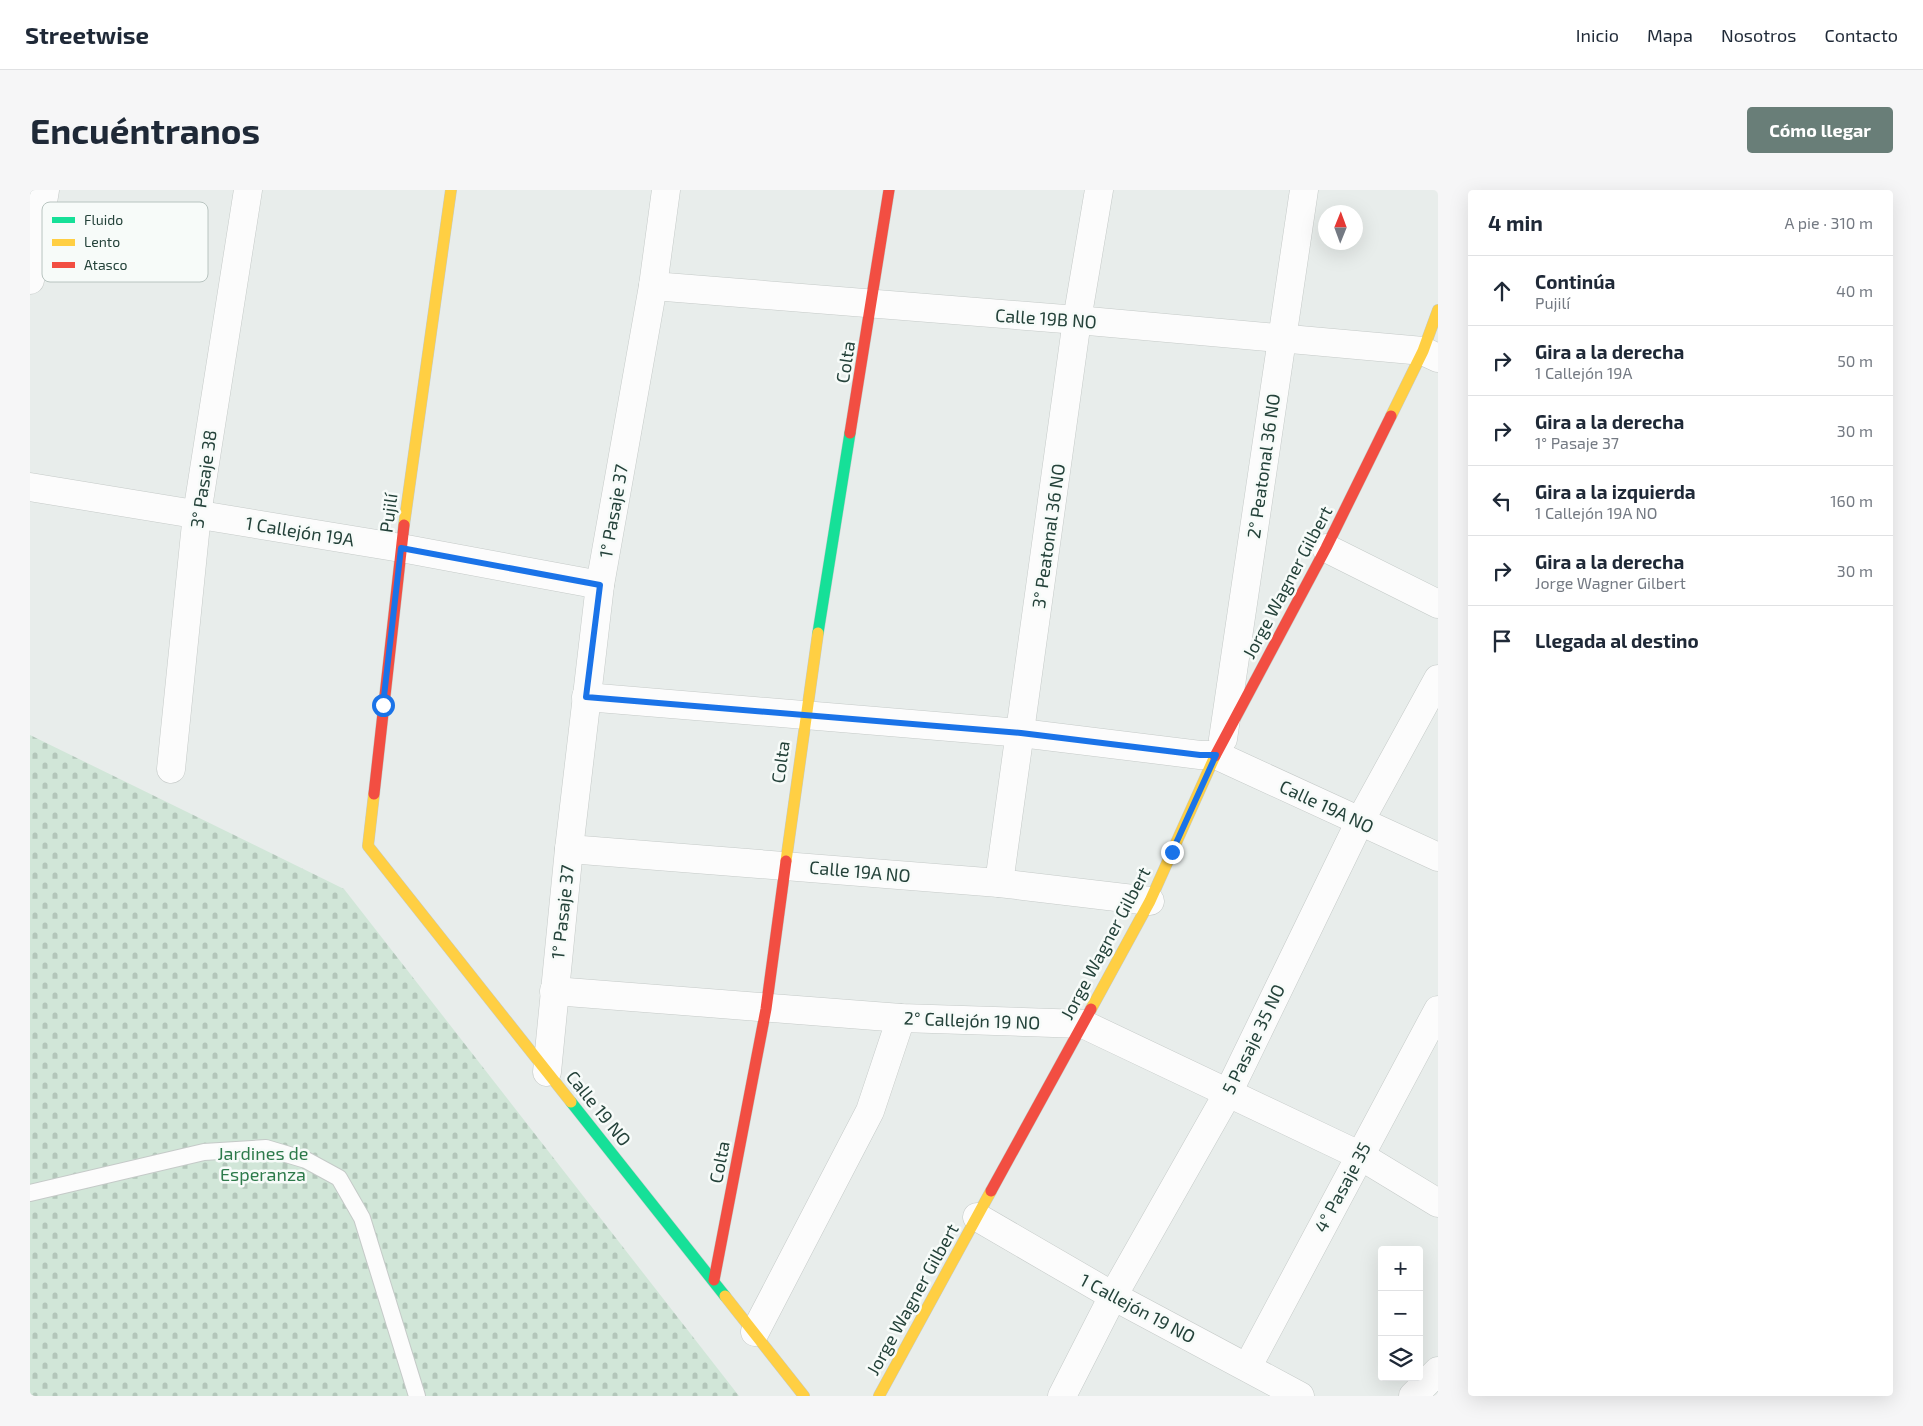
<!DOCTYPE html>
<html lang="es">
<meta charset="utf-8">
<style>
:root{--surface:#fff;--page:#f6f6f7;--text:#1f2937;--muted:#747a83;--line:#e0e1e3;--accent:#697e78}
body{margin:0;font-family:"Exo 2",sans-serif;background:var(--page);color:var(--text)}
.controls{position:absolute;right:15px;bottom:15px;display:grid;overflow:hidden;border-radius:5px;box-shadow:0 5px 20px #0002}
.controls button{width:45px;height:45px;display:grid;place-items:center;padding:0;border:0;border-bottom:1px solid var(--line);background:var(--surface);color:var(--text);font:25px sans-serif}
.compass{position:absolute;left:1288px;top:15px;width:45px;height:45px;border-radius:50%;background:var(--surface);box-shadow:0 5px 20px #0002;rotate:1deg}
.stop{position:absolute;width:15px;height:15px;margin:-11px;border:4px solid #1a73e8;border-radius:50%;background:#fff}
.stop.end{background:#1a73e8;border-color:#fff;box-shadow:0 1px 5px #0008}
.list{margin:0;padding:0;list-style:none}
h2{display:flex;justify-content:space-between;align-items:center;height:65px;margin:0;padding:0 20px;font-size:21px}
h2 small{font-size:16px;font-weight:400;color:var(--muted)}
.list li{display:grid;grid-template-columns:32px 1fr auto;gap:15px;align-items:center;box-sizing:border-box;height:70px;padding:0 20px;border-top:1px solid var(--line)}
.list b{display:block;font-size:19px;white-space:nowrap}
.list p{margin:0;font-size:16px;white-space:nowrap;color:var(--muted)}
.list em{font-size:16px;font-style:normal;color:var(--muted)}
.icon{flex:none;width:28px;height:28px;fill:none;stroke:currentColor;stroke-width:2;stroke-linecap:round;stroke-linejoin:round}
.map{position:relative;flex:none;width:1408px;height:1206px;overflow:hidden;border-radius:5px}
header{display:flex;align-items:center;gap:30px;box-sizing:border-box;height:70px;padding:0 25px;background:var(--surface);border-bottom:1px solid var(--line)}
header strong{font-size:24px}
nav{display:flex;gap:28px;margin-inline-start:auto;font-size:18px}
.intro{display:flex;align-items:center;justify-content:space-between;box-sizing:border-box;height:120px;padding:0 30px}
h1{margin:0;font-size:35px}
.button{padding:12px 22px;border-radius:5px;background:var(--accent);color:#fff;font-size:18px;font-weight:700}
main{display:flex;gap:30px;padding:0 30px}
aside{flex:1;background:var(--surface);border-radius:5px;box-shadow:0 5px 20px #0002}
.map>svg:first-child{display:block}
.cemetery{fill:url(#cemetery-stones)}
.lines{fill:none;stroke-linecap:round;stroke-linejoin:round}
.lane-casing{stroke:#c5cac8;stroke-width:18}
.street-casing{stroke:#c5cac8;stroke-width:29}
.fast-casing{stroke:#c3cbc8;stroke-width:12}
.slow-casing{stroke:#c3cbc8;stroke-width:12}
.jam-casing{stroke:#c3cbc8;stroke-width:12}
.lane{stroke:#fcfcfc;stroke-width:16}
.street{stroke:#fcfcfc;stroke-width:28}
.fast{stroke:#16e098;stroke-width:11}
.slow{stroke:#ffcf43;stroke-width:11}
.jam{stroke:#f24e42;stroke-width:11}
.route{stroke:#1a73e8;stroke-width:6}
.labels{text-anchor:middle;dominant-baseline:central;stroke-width:5;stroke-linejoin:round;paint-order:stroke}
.street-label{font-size:18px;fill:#24423a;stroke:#f7fbf9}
.park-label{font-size:18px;fill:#2d7a4b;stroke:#f7fbf9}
.key{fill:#f7fbf9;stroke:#b8c4c0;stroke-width:1}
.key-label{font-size:14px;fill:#24423a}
</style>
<header>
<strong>Streetwise</strong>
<nav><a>Inicio</a><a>Mapa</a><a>Nosotros</a><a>Contacto</a></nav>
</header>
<div class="intro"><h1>Encuéntranos</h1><a class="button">Cómo llegar</a></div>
<main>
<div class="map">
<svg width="1408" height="1206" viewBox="0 0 1408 1206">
<defs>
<pattern id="cemetery-stones" width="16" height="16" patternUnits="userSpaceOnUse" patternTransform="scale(1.25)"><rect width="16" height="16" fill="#d1e6d8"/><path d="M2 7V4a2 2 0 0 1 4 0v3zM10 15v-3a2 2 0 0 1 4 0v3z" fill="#b3c6ba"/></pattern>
</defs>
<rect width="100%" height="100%" fill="#e8edeb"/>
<path class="cemetery" d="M 0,545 L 314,699 L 709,1206 L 0,1206 Z"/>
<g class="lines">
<defs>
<path id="lane" d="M 0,1003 L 174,962 L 236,958 L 276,970 L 309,988 L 332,1028 L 387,1206"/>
<g id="street">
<path d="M 0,90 L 15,0"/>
<path d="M 623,96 L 1047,130 L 1393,161 L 1408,168"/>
<path d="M 0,297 L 371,358 L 570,395"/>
<path d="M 1296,358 L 1408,414"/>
<path d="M 556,507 L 991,543 L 1170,565 L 1186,565 L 1408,667"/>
<path d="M 1193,549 L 1274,0"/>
<path d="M 141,579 L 167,324 L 218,0"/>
<path d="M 539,659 L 969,693 L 1120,711"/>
<path d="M 969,693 L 1047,130 L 1069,0"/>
<path d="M 524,801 L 871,828 L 1053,834 L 1329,965 L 1408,1013"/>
<path d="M 517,882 L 539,659 L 570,395 L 623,96 L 636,0"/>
<path d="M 947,1027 L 1083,1106 L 1270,1206"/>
<path d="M 725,1142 L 840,921 L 871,828"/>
<path d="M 1218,1176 L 1408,820"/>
<path d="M 1032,1206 L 1083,1106 L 1198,903 L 1330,631 L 1408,489"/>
<path d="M 1383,1206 L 1408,1181"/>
</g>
<g id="fast">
<path d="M 788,443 L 820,243"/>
<path d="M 541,912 L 695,1106"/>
</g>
<g id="slow">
<path d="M 1361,226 L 1393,161 L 1408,120"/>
<path d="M 374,335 L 421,0"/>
<path d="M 344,604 L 338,656 L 541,912"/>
<path d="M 756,671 L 788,443"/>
<path d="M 1061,819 L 1120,711 L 1185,566"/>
<path d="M 695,1106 L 774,1206"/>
<path d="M 849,1206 L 961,1001"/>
</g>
<g id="jam">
<path d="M 820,243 L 859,0"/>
<path d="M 1185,566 L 1296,358 L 1361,226"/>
<path d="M 344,604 L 374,335"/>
<path d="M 961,1001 L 1061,819"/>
<path d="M 684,1090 L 736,819 L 756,671"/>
</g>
</defs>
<use href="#lane" class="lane-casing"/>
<use href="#street" class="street-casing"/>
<use href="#fast" class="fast-casing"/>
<use href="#slow" class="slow-casing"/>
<use href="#jam" class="jam-casing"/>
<use href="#lane" class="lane"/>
<use href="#street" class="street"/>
<use href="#fast" class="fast"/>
<use href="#slow" class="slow"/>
<use href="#jam" class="jam"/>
</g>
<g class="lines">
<path class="route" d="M 353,515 L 371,358 L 570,395 L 556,507 L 991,543 L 1170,565 L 1186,565 L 1142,662"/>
</g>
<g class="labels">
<g class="street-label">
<text transform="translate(1016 128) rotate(4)">Calle 19B NO</text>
<text transform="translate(815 172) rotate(-81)">Colta</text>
<text transform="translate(1233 276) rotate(-82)">2° Peatonal 36 NO</text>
<text transform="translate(173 289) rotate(-82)">3° Pasaje 38</text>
<text transform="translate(583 321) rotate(-80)">1° Pasaje 37</text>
<text transform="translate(358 323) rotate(-82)">Pujilí</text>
<text transform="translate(270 341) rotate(9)">1 Callejón 19A</text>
<text transform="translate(1018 346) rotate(-82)">3° Peatonal 36 NO</text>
<text transform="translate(1257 392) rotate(-62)">Jorge Wagner Gilbert</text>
<text transform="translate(750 572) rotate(-82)">Colta</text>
<text transform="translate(1297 616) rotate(25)">Calle 19A NO</text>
<text transform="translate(830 681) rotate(5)">Calle 19A NO</text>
<text transform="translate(532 722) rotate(-84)">1° Pasaje 37</text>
<text transform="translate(1075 753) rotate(-62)">Jorge Wagner Gilbert</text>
<text transform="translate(942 830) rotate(2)">2° Callejón 19 NO</text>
<text transform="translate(1223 849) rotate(-64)">5 Pasaje 35 NO</text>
<text transform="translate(569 918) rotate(51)">Calle 19 NO</text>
<text transform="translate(689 972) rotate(-79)">Colta</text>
<text transform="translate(1312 997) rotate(-62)">4° Pasaje 35</text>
<text transform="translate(882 1109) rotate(-61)">Jorge Wagner Gilbert</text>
<text transform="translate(1108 1118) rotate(28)">1 Callejón 19 NO</text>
</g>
<g class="park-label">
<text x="233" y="963">Jardines de<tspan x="233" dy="21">Esperanza</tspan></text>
</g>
</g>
<rect x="12" y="12" width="166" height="80" rx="8" class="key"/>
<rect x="22" y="27" width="23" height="6" fill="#16e098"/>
<rect x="22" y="49" width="23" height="7" fill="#ffcf43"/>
<rect x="22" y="72" width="23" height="6" fill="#f24e42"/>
<g class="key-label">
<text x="54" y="35">Fluido</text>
<text x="54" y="57">Lento</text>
<text x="54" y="80">Atasco</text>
</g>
</svg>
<div class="controls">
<button>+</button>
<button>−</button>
<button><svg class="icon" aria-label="layers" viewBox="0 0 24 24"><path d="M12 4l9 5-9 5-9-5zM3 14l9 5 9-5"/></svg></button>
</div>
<svg class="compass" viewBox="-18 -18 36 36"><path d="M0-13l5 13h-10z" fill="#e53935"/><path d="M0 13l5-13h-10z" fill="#747a83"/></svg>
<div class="stop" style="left:353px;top:515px"></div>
<div class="stop end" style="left:1142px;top:662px"></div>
</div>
<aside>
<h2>4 min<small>A pie · 310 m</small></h2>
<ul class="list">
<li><svg class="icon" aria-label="ahead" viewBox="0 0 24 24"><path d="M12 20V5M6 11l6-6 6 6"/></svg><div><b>Continúa</b><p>Pujilí</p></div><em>40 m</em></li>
<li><svg class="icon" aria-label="right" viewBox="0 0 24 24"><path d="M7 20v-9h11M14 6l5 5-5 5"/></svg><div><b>Gira a la derecha</b><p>1 Callejón 19A</p></div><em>50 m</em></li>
<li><svg class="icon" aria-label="right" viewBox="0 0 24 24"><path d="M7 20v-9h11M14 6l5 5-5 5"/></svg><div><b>Gira a la derecha</b><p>1° Pasaje 37</p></div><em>30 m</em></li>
<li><svg class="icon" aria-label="left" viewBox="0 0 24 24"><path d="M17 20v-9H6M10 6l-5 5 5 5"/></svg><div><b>Gira a la izquierda</b><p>1 Callejón 19A NO</p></div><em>160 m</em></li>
<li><svg class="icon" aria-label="right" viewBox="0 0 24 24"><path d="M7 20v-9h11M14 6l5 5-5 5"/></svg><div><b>Gira a la derecha</b><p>Jorge Wagner Gilbert</p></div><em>30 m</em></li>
<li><svg class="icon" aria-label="arrive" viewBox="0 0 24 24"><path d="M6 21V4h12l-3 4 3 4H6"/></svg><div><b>Llegada al destino</b></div></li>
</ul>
</aside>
</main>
